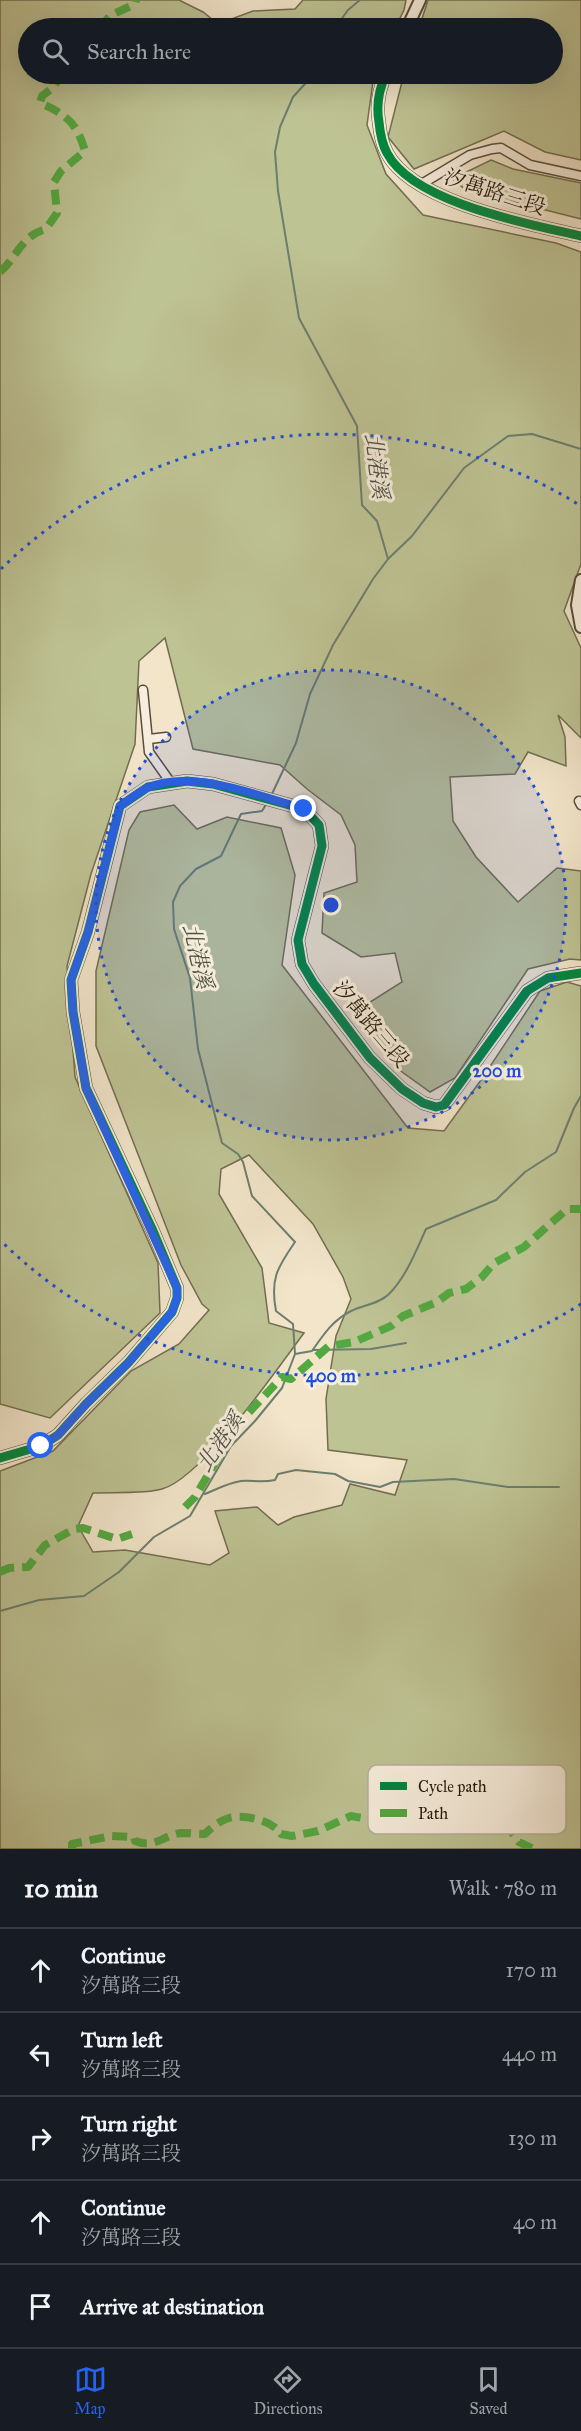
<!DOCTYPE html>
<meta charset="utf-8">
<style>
:root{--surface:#171b24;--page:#20242c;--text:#f1f3f6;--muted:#9ea1a6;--line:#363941;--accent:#2563eb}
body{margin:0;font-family:"IM FELL Great Primer","Noto Serif TC",serif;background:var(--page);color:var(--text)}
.stop{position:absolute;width:18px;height:18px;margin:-14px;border:4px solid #2563eb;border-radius:50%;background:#fff}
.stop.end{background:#2563eb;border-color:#fff;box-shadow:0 2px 6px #0008}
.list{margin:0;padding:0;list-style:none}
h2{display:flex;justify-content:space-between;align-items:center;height:78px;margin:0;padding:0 24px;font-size:26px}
h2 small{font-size:20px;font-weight:400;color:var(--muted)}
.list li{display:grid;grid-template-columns:39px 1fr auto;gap:18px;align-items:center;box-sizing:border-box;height:84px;padding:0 24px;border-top:2px solid var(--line)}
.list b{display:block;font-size:22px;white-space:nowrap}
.list p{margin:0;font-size:20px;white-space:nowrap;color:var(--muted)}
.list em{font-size:20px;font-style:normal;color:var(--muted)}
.icon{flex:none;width:33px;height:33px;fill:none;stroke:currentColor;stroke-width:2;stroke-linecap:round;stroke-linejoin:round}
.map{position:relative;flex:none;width:581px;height:1849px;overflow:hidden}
.search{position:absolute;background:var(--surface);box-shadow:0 6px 24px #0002;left:18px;right:18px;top:18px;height:66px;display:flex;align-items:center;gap:15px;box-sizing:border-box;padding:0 21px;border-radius:33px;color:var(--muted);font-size:22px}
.sheet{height:498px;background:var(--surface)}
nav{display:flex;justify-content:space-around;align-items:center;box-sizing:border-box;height:84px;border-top:2px solid var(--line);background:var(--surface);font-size:16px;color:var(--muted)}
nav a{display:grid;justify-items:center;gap:3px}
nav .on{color:var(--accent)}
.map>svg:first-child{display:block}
.green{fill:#bec394;stroke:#716e50;stroke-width:1.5;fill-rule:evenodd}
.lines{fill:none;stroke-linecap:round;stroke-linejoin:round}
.stream{stroke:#6c7e6f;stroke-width:2}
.minor-casing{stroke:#584d3c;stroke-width:11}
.tertiary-casing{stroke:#584d3c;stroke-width:14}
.minor{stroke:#f7eedd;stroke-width:8}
.tertiary{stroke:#f7eedd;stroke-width:10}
.quiet{stroke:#53a941;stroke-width:8;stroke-dasharray:15 8;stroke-linecap:butt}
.cycleway-casing{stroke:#f7eedd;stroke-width:13}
.cycleway{stroke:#00873e;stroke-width:9}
.route{stroke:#2563eb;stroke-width:8}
.ring{fill:none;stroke:#1d4ed8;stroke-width:3;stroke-dasharray:3 6}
.labels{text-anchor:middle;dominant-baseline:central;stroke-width:6;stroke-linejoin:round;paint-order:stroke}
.street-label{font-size:21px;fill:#241a0d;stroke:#f7eedd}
.water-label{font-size:22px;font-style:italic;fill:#4e5446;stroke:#f7eedd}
.key{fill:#f7eedd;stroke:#b8ae9f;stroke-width:1.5}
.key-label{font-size:16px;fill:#241a0d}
.centre{fill:#1d4ed8;stroke:#f7eedd;stroke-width:3}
.ring-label{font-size:18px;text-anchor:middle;font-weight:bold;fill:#1d4ed8;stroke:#f7eedd;stroke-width:6;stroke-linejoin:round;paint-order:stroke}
</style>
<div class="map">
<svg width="581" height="1849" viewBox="0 0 581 1849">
<rect width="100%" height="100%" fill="#f2e5ca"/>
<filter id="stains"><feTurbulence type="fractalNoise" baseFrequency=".00333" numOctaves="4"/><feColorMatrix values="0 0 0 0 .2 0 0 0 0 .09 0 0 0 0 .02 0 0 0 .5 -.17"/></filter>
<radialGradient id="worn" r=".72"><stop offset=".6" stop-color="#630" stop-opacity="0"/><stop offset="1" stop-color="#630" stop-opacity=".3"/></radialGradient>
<g class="green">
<path d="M 0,0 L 179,0 L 203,12 L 218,24 L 253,11 L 295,9 L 303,0 L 406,0 L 404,10 L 395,28 L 28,28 L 28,74 L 374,74 L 367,125 L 386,174 L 423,215 L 556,243 L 581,252 L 581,564 L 564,611 L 581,648 L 581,738 L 558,715 L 565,737 L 566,766 L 528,752 L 515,774 L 450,777 L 453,821 L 476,857 L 518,902 L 557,868 L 581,871 L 581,960 L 570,959 L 528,969 L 455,1078 L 430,1092 L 398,1069 L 356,1011 L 402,982 L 395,953 L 361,957 L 322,933 L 324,893 L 357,882 L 355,845 L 341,815 L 307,789 L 280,765 L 193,749 L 165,638 L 139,661 L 135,744 L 91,874 L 67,966 L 75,1077 L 158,1263 L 160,1313 L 50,1418 L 0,1404 Z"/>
<path d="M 428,0 L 581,0 L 581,160 L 545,152 L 504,131 L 414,169 L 388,137 L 404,74 L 552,74 L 552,28 L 419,28 Z"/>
<path d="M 491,160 L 513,169 L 581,183 L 581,219 L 466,190 L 452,179 Z"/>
<path d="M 174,805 L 197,829 L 227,817 L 281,828 L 295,875 L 282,965 L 408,1128 L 444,1131 L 481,1080 L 540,991 L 567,982 L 581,986 L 581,1849 L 0,1849 L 0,1471 L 53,1451 L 131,1371 L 179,1344 L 209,1310 L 202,1304 L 181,1265 L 96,1046 L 96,971 L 129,830 L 140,812 ZM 249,1155 L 313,1224 L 343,1277 L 351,1299 L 336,1336 L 326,1399 L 328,1450 L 407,1460 L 395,1495 L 350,1484 L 342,1505 L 294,1517 L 278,1525 L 257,1507 L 215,1511 L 229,1553 L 210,1565 L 125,1550 L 93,1552 L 78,1526 L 93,1493 C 111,1492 146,1494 162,1489 C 202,1478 277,1369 304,1333 L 269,1323 L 262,1268 L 219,1194 L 221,1169 Z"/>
</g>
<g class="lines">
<g class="stream">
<path d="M 335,28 L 348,10 L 360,0"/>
<path d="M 388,559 L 412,536 L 464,468 L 508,436 L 532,434 L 581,449"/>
<path d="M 271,796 L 296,743 L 310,694 L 333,645 L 373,579 L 388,559 L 377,521 L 362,505 L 357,426 L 299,318 L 278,191 L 275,152 L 280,127 L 293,97 L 314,74"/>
<path d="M 313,1350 L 371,1349 L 406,1343"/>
<path d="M 295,1354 L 312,1351 C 323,1335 333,1320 351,1311 C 363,1305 379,1304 389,1294 C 406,1277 416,1251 426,1229 L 496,1200 L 525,1172 L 556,1152 L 574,1108 L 581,1096"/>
<path d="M 205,1494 C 217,1489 228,1483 241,1481 C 253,1480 261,1483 275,1480 L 278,1474 L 296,1470 L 335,1474 L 348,1481 L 380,1487 L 393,1482 L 454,1479 L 508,1487 L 559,1487"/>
<path d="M 0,1611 L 39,1600 L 84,1596 L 119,1572 L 154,1537 L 190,1516 L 231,1446 L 255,1421 L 282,1388 L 295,1354 L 293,1324 L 276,1311 C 270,1279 277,1268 295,1242 L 252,1196 L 243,1162 L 238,1154 L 222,1143 L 198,1049 L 190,978 L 174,929 L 173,902 L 180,886 L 196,869 L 221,856 L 241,814 L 262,811 L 267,803"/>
</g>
<defs>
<g id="minor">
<path d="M 420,185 L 470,155 L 492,149 L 501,148 L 530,165 L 581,176"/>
<path d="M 143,690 L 149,752 L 171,783"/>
<path d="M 149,739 L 166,737"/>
<path d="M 579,801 L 581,805"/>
</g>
<g id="tertiary">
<path d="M 407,28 L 420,0"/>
<path d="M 386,74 C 379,89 376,105 379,122 C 380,133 382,144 387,153 C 413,203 530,224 581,236"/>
<path d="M 581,580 L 577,605 L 581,627"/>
<path d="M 0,1458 L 41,1446 L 58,1435 L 86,1404 L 128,1363 L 172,1312 L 177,1298 L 177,1288 L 153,1231 L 86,1088 L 73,1012 L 71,980 L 88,932 L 120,806 L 148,787 L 187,781 L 213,784 L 304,809 L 319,825 L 322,846 L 298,940 L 302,964 L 314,984 L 370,1058 L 402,1089 L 423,1103 L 436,1107 L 444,1105 L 527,991 L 548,978 L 581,973"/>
</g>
</defs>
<use href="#minor" class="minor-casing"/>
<use href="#tertiary" class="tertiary-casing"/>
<use href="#minor" class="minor"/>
<use href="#tertiary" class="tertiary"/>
<g class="quiet">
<path d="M 99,28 L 111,15 L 135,4 L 136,0"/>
<path d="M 0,272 C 17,257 22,235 46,229 L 57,213 L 54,182 L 61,171 L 85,151 C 77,123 66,114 40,103 L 42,96 L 54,87 L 61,74"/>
<path d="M 185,1507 L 195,1497 L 238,1424 L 282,1377 L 291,1379 L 329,1346 L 354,1342 L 391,1326 L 403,1316 L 437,1302 L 449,1293 L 466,1289 L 482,1277 L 494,1263 L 524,1247 L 567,1209 L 581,1209"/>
<path d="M 0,1572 L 9,1568 L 28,1567 L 45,1545 L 74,1529 L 83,1528 L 117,1539 L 132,1534"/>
<path d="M 72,1849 L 72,1844 L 111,1836 L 134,1837 L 135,1841 C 155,1849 163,1835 181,1833 C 189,1833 198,1834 205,1834 C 212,1827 219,1821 229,1818 C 243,1814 273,1820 281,1834 L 292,1836 L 318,1831 L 351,1816 L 400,1824 L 413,1823 L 443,1814 L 471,1813 L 510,1830 L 519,1842 L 534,1849"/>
</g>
<defs>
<g id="cycleway">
<path d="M 386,74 C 379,89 376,105 379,122 C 380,133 382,144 387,153 C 413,203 530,224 581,236"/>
<path d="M 0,1458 L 41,1446 L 58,1435 L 86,1404 L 128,1363 L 172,1312 L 177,1298 L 177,1288 L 153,1231 L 86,1088 L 73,1012 L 71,980 L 88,932 L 120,806 L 148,787 L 187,781 L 213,784 L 304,809 L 319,825 L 322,846 L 298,940 L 302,964 L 314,984 L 370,1058 L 402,1089 L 423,1103 L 436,1107 L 444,1105 L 527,991 L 548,978 L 581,973"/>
</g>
</defs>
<use href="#cycleway" class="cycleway-casing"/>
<use href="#cycleway" class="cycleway"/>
</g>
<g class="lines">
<path class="route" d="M 41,1446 L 58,1435 L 86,1404 L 128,1363 L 172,1312 L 177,1298 L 177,1288 L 86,1088 L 73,1012 L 71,980 L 88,932 L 120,806 C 129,800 137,793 147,788 C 191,768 260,796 304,809"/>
</g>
<circle cx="331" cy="905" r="235" fill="#1d4ed8" fill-opacity=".12"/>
<g class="ring">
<circle cx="331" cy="905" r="235"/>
<path d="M581 1304A471 471 0 0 1 1 1241M1 569A471 471 0 0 1 581 506"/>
</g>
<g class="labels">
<g class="street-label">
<text transform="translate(495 192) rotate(18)">汐萬路三段</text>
<text transform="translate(371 1024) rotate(50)">汐萬路三段</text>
</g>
<g class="water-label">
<text transform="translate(377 466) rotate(83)">北港溪</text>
<text transform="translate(198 956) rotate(77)">北港溪</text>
<text transform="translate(220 1442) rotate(-55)">北港溪</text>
</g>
</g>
<rect x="368" y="1765" width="198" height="69" rx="9" class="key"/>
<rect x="380" y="1782" width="27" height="8" fill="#00873e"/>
<rect x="380" y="1809" width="27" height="8" fill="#53a941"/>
<g class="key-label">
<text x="418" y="1792">Cycle path</text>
<text x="418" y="1819">Path</text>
</g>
<circle cx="331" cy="905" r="9" class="centre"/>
<g class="ring-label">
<text x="497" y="1077">200 m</text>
<text x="331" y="1382">400 m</text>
</g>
<rect width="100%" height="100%" filter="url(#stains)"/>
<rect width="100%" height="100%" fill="url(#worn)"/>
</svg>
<div class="stop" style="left:41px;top:1446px"></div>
<div class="stop end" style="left:304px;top:809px"></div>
<div class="search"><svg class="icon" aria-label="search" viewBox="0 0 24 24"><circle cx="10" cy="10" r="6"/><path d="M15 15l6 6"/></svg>Search here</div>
</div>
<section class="sheet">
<h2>10 min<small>Walk · 780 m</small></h2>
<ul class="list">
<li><svg class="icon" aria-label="ahead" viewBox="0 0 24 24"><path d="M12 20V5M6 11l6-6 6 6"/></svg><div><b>Continue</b><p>汐萬路三段</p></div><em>170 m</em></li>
<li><svg class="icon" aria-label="left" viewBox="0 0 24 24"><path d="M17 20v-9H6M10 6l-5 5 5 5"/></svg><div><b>Turn left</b><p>汐萬路三段</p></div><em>440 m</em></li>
<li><svg class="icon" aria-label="right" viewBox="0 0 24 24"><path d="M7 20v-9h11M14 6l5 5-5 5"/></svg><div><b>Turn right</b><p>汐萬路三段</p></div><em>130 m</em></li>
<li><svg class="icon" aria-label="ahead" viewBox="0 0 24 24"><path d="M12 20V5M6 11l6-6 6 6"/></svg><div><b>Continue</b><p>汐萬路三段</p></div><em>40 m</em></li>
<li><svg class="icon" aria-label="arrive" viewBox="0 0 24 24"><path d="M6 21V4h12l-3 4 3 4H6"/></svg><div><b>Arrive at destination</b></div></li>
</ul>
</section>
<nav>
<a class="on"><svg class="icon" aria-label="map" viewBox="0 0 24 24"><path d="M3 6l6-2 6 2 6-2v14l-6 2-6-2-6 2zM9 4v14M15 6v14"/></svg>Map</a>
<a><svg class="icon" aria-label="directions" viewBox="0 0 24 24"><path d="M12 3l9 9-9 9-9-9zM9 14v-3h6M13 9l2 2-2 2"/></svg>Directions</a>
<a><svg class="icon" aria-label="saved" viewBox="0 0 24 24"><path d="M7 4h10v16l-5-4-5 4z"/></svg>Saved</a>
</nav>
